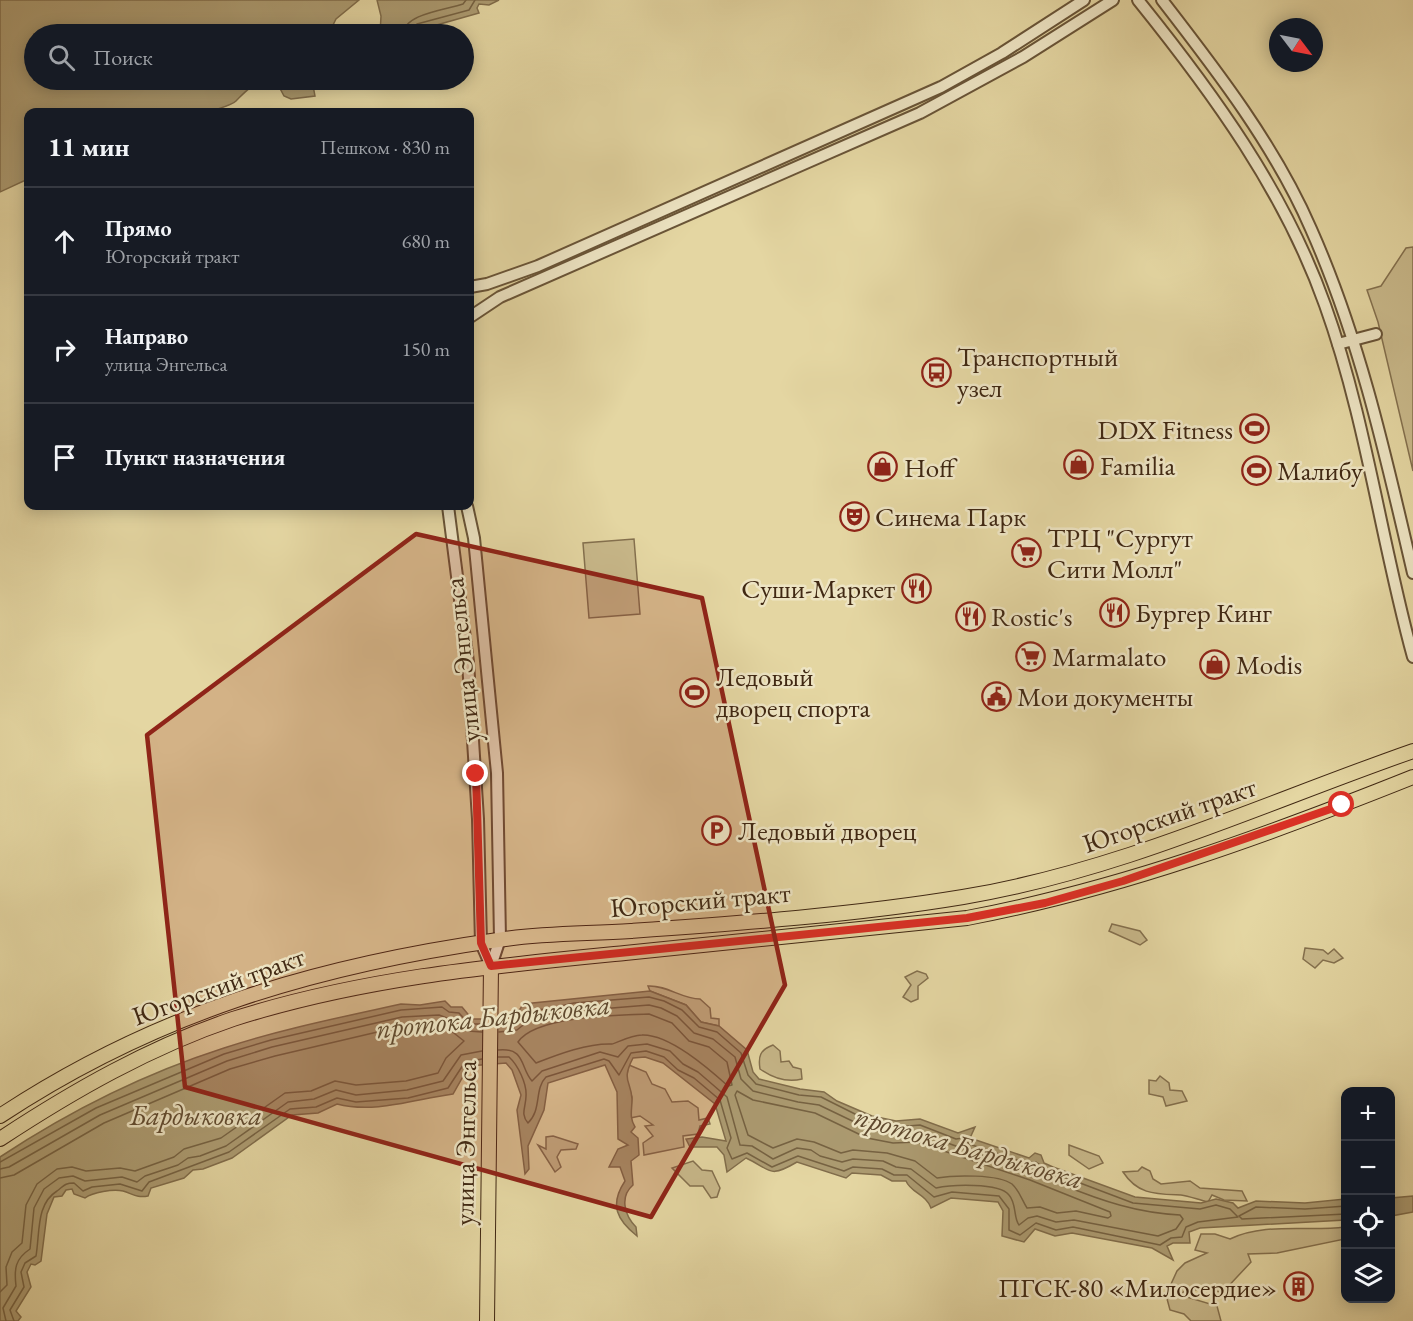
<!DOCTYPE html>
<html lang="ru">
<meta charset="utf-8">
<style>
:root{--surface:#171b24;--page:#20242c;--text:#f1f3f6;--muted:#9ea1a6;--line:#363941}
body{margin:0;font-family:"EB Garamond",serif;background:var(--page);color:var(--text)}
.controls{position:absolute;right:18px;bottom:18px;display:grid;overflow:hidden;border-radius:12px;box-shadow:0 3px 15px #0003}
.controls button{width:54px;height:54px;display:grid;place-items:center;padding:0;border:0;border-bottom:2px solid var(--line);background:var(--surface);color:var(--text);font:30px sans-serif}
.compass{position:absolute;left:1269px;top:18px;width:54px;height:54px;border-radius:50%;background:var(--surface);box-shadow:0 3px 15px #0003;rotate:122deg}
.stop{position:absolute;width:18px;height:18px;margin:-14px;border:4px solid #d93025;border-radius:50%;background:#fff}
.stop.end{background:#d93025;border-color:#fff;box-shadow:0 2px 6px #0008}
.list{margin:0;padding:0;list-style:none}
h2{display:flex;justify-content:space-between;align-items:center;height:78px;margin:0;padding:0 24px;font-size:26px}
h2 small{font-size:20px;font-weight:400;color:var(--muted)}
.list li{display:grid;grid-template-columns:39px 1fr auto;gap:18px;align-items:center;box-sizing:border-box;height:108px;padding:0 24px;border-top:2px solid var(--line)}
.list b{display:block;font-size:22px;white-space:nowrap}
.list p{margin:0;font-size:20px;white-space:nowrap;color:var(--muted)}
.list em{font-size:20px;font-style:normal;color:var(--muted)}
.icon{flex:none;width:33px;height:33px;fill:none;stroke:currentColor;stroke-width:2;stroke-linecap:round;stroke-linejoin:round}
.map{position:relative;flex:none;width:1413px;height:1321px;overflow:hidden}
.search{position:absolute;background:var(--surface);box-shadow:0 3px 15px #0003;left:24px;top:24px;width:450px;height:66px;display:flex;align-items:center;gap:15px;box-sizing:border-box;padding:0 21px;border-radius:33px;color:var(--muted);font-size:22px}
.panel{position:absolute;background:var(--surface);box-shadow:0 3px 15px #0003;left:24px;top:108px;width:450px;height:402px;border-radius:12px}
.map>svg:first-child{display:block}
.green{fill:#c8b88a;stroke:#84704e;stroke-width:1.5}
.water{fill:#ac9b71;stroke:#816d4b;stroke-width:1.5}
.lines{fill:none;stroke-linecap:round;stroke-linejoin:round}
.shore{stroke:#766242;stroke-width:1.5}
.minor-casing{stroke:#695437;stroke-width:14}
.major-casing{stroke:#402813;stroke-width:16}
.minor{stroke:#ede4c3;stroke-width:10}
.major{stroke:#e4d6a2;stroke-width:14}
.route{stroke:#d93025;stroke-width:8}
.marked{fill:#8f2418;fill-opacity:0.2;stroke:#8f2418;stroke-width:4.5;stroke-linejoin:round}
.labels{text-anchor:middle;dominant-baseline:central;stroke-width:5;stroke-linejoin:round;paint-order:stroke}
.poi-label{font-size:27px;fill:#402813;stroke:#ede4c3;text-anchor:start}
.street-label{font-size:27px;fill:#402813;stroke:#ede4c3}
.water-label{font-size:28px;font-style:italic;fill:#604a2f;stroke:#ede4c3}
</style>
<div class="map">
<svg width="1413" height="1321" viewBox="0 0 1413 1321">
<rect width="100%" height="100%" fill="#e4d6a2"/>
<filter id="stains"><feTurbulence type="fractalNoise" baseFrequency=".00333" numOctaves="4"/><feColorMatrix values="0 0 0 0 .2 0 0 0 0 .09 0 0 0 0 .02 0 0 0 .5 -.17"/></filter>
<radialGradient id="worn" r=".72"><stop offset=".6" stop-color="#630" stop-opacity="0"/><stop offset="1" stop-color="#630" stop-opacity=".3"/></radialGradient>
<g class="green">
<path d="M 1413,247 L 1413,471 L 1378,322 L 1367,290 L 1381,286 L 1406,248 Z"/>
<path d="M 634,539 L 640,614 L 589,618 L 583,543 Z"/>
<path d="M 1112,924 L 1140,931 L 1147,940 L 1140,945 L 1109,931 Z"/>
<path d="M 1305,948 L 1323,950 L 1328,954 L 1334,949 L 1343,958 L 1334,963 L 1323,960 L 1315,968 L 1303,959 Z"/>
<path d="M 917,971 L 926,974 L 928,978 L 918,986 L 918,999 L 911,1002 L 903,997 L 911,985 L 905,977 Z"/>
<path d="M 648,986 C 667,985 682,999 700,999 L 710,1008 L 711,1018 L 719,1019 L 719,1026 L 701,1022 L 686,1005 L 650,991 Z"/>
<path d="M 773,1045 L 780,1051 L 781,1062 L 789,1061 L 793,1067 L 801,1069 L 802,1079 C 787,1083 773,1078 760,1069 C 758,1056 760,1050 773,1045 Z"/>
<path d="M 629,1065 L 646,1072 L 652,1084 L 665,1089 L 672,1102 L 688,1101 L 698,1108 L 699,1120 L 708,1118 L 710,1124 L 700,1126 L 698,1134 L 683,1136 L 684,1147 L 644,1155 L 643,1143 L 653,1136 L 645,1126 L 653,1125 L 640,1116 L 630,1118 L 632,1097 L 626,1079 Z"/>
<path d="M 1160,1076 L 1169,1083 L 1170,1090 L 1182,1091 L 1187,1101 L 1166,1106 L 1163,1097 L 1149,1094 L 1149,1080 L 1156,1081 Z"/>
<path d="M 553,1136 L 578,1144 L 576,1149 L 561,1150 L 557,1157 L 561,1167 L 555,1172 L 538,1145 L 546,1149 L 546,1137 Z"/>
<path d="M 1069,1145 L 1099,1156 L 1103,1163 L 1089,1169 L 1069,1155 Z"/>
<path d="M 693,1161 L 702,1170 L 712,1171 L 720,1188 L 717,1197 L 711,1198 L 703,1186 L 690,1186 L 672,1168 Z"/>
<path d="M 1142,1167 L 1150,1171 L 1153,1179 L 1161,1184 L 1190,1181 L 1200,1188 L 1242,1191 L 1247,1201 L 1224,1200 L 1212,1195 L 1208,1202 C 1199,1200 1189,1196 1181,1195 C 1156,1194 1138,1195 1123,1172 L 1138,1171 Z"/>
<path d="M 1345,1227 L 1345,1239 L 1277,1253 L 1248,1254 L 1251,1262 L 1223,1292 L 1187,1289 L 1180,1295 L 1217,1306 L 1221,1321 L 1191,1321 L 1184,1314 L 1170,1310 L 1166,1295 L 1177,1271 L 1185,1263 L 1207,1253 L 1195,1250 L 1201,1234 L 1215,1234 L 1230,1239 C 1266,1222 1307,1232 1345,1227 Z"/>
</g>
<g class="water">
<path d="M 0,0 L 359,0 L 336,19 L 330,31 L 320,34 L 34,34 L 34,80 L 312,80 L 315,96 L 291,99 L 284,96 L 277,83 C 255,79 249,88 236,101 C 231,106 216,109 209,112 L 28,112 L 28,179 L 0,192 Z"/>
<path d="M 377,0 L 499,0 L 489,5 L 479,4 L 477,8 L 479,13 L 419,30 L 414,34 L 380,34 L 381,16 Z"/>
<path d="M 650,991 L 686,1005 L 701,1022 L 719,1026 L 747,1050 L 753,1072 L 759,1079 L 800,1089 L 824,1092 L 837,1101 L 872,1116 L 896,1121 L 920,1119 L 958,1133 L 975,1127 L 970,1138 L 1029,1158 L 1035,1153 L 1041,1155 L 1044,1163 L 1053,1167 L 1135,1197 L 1201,1203 L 1216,1199 L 1233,1203 L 1238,1208 L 1256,1201 L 1305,1203 L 1345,1199 L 1345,1220 L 1200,1228 L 1189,1232 L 1190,1243 L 1173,1243 L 1167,1246 L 1173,1260 L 1152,1248 L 1072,1233 L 1055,1236 L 1035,1229 L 1024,1242 L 1002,1236 L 1003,1211 L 998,1202 L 951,1198 L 931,1208 C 926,1194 911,1193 906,1181 L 892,1181 L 881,1175 L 852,1173 L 846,1178 L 797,1162 C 768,1179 772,1170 746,1158 L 727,1172 L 724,1155 L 717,1147 L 690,1147 L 686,1139 L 702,1137 L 726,1141 L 715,1104 L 663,1063 L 645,1057 L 633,1058 C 621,1081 631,1080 632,1099 C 632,1111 629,1117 635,1127 L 631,1132 L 638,1138 L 639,1155 L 631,1161 L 633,1185 C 619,1197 625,1216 636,1227 L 637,1236 C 617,1220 609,1205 625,1181 L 620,1167 L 609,1167 L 618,1149 L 628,1145 L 618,1139 L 617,1092 L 605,1065 L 548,1083 L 544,1110 L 528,1146 L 529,1169 L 525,1174 L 517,1110 L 521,1095 L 512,1070 L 506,1063 L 469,1066 L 453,1094 C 415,1099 375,1114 337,1104 L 318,1113 L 292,1115 L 232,1158 L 203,1169 L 193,1170 L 184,1178 L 151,1188 L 148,1196 C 137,1198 133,1194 123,1191 C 113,1189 93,1192 85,1198 L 74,1194 L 72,1189 L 66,1190 L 62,1196 L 54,1197 L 47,1214 L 41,1261 L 35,1265 L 31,1264 L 27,1272 L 31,1287 L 16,1311 L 21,1317 L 18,1321 L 0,1321 L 0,1157 C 68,1112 146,1073 224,1048 C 282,1029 342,1017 401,1004 L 420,1005 L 445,1001 L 451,1007 L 462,1007 L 472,1019 C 492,1018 514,1024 523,1004 Z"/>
<path d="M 1413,1196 L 1413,1212 L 1391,1216 L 1391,1198 Z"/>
</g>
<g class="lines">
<g class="shore">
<path d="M 403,34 C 404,14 445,10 463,4 L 466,0"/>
<path d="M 410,34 L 417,24 L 469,10 L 475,0"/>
<path d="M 649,1014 L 672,1023 L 689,1041 L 709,1047 L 727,1062 L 732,1085 L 728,1086 C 708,1068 669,1034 642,1035 C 630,1035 615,1044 612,1044 C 588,1043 559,1054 536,1063 L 518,1042 C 535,1016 617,1015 649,1014 Z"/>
<path d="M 498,1050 C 526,1047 520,1068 532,1081 L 542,1071 L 600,1052 L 618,1057 L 628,1046 L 647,1044 L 670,1051 L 683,1064 L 698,1072 L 727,1097 L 740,1145 L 752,1146 L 773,1159 L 797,1148 L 811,1150 L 820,1156 L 842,1162 L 853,1159 L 883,1161 L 896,1167 L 911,1169 L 936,1188 C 950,1185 999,1182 1009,1195 C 1017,1204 1013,1217 1019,1225 L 1028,1218 L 1037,1216 L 1056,1222 L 1074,1220 L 1158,1236 L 1176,1229 L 1183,1219 L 1180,1215 C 1138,1213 1102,1201 1063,1185 C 1049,1180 1037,1173 1024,1170 L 919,1133 L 895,1135 L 869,1129 L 819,1105 L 798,1102 L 753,1091 L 741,1079 L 735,1057 L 713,1039 L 694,1033 L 677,1016 L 661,1008 L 649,1005 L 575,1011 L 533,1017 L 517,1030 L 499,1032"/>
<path d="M 498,1057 L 509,1057 C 518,1065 527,1084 526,1096 C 526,1107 520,1114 528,1123 C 542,1110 534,1089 546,1077 L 604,1059 L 609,1061 L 619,1075 L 631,1053 L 646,1051 L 664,1057 L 678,1070 L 694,1078 L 720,1100 L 731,1138 L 727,1148 L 732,1159 L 747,1153 L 772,1167 L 798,1156 L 844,1171 L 853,1167 L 882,1169 L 894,1175 L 907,1175 L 934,1197 L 952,1192 L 999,1196 L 1009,1209 L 1009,1230 L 1020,1235 L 1036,1223 L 1056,1230 L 1073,1227 L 1160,1245 L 1171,1238 L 1182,1237 L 1186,1227 L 1198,1222 L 1238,1217 L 1230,1209 L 1216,1205 L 1200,1209 L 1133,1203 L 1051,1172 L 1036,1162 L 1026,1163 L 969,1144 L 963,1138 L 956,1139 L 920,1125 L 896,1127 L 871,1122 L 821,1097 L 799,1095 L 756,1084 L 748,1075 L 741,1053 L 717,1032 L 699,1027 L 682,1010 L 664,1001 L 649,997 L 574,1003 L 548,1009 L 528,1010 L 515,1023 L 499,1024"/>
<path d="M 737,1091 L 753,1100 L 815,1113 L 867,1138 L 893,1143 L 917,1142 L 926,1145 L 1030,1180 L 1110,1212 L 1111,1216 L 1108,1218 L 1076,1211 L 1057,1213 L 1040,1207 L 1027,1208 C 1022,1200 1019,1190 1012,1184 C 998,1174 954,1175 937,1178 L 915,1161 L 887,1153 L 853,1150 L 841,1153 L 814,1142 L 797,1139 L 773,1148 L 748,1135 L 735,1095 Z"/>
<path d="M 0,1162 L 96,1108 L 224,1054 L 271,1040 L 401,1010 L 442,1007 L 449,1012 L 459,1013 L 469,1024 L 482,1024"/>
<path d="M 0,1169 L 9,1167 L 100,1115 L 227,1061 L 272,1047 L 402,1017 L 439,1015 L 455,1021 L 468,1031 L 482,1032"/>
<path d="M 0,1178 L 14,1175 L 104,1123 L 230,1069 L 275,1056 L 403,1026 L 437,1025 L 450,1030 L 464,1041 L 446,1058 L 438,1073 L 406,1081 L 356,1085 L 335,1081 L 311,1091 L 285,1093 L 221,1138 L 184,1149 L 174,1157 L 135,1171 L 120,1168 L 86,1171 L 72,1167 L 57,1169 L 37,1184 L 26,1205 L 22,1243 L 12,1252 L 6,1267 L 7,1285 L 0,1292"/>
<path d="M 1346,1206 L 1305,1209 L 1256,1207 L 1239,1216 L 1242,1219 L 1346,1214"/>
<path d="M 6,1321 L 3,1308 L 16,1286 C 14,1269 15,1259 30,1249 L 34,1208 L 44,1189 L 59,1178 L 73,1176 L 85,1181 L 122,1177 L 137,1182 L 145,1176 L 178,1165 L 188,1158 L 200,1156 L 226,1146 L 288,1102 L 314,1099 L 336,1090 L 356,1095 L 407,1090 L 443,1081 L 461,1055 L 482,1051"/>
<path d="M 14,1321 L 10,1310 L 24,1287 L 21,1272 L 25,1263 L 36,1256 C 40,1232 36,1204 57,1191 C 64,1186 64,1183 74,1183 L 83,1191 L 92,1187 L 120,1184 L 142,1191 L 149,1182 L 229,1152 L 290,1109 L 316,1107 L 337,1098 L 356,1102 L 408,1098 L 448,1088 L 465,1062 L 482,1059"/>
</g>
<defs>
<g id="minor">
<path d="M 1138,0 C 1213,93 1285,192 1325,305 C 1366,419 1381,541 1413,657"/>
<path d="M 1162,0 C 1217,71 1275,146 1311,229 C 1360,339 1386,457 1413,573"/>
<path d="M 470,287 L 487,284 L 538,266 L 941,87 L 1002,53 L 1084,0"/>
<path d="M 470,317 L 500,297 L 920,113 L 1023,57 L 1113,0"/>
<path d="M 1338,344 L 1376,334"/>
<path d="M 448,506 L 468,662 L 478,819 L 481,943 L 491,966"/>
<path d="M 467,506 L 474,538 L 497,773 L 500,939 L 491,966"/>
</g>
<g id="major">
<path d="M 0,1116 C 156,1013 315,966 498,940 C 542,933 587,934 631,931 C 742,923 854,915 963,897 C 1120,871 1264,803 1413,751"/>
<path d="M 0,1139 C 73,1091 150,1047 233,1019 C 361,978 492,966 625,953 C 739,942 853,930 967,918 C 1120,889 1268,835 1413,777"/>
<path d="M 487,1321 L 491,966"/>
</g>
</defs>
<use href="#minor" class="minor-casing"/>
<use href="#major" class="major-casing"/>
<use href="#minor" class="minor"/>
<use href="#major" class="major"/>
</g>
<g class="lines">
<path class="route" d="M 476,774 L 481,943 L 491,966 L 967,918 L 1045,903 L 1123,881 L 1342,805"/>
</g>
<path class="marked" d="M 416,534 L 702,598 L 785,985 L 651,1217 L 185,1087 L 147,735 Z"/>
<defs>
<symbol id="bus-ring" viewBox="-11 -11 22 22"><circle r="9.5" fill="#ede4c3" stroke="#8f2418" stroke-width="1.5"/><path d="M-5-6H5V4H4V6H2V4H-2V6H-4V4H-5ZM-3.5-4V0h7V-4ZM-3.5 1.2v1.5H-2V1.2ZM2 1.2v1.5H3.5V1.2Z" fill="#8f2418"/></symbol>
<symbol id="stadium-ring" viewBox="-11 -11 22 22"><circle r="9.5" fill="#ede4c3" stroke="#8f2418" stroke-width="1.5"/><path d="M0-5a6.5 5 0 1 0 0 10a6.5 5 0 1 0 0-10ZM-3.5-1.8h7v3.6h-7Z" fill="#8f2418"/></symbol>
<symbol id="shop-ring" viewBox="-11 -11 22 22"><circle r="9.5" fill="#ede4c3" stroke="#8f2418" stroke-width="1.5"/><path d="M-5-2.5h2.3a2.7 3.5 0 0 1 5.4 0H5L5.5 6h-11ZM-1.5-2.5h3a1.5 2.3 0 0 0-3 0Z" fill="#8f2418"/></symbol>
<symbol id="theatre-ring" viewBox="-11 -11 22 22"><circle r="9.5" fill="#ede4c3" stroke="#8f2418" stroke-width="1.5"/><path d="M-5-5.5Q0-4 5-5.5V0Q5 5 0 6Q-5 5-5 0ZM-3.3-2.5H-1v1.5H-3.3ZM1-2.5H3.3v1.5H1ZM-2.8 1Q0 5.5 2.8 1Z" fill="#8f2418"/></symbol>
<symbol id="supermarket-ring" viewBox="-11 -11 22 22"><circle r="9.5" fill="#ede4c3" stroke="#8f2418" stroke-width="1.5"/><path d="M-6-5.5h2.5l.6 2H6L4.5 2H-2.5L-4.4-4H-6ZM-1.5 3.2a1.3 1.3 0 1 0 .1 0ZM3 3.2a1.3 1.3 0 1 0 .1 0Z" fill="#8f2418"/></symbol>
<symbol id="restaurant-ring" viewBox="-11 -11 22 22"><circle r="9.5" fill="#ede4c3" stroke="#8f2418" stroke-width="1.5"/><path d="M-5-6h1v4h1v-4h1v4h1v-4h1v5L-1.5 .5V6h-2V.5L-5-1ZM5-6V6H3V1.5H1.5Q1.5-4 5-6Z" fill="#8f2418"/></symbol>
<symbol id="civic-ring" viewBox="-11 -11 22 22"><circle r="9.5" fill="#ede4c3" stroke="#8f2418" stroke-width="1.5"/><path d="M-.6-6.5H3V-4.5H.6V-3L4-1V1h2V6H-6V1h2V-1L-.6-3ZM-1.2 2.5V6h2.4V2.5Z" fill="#8f2418"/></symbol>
<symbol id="parking-ring" viewBox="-11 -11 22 22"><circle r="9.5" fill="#ede4c3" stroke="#8f2418" stroke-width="1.5"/><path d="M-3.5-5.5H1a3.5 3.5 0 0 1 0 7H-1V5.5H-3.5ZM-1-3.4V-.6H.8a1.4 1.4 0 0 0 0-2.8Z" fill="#8f2418"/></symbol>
<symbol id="building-ring" viewBox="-11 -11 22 22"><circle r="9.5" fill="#ede4c3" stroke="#8f2418" stroke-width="1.5"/><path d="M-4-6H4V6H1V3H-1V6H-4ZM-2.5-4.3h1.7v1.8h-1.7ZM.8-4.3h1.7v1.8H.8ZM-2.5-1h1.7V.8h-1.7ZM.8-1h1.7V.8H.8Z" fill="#8f2418"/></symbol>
</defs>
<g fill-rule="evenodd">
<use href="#bus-ring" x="920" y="356" width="33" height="33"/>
<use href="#stadium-ring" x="1238" y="412" width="33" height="33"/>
<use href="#shop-ring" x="1062" y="448" width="33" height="33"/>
<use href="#shop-ring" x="866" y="450" width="33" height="33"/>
<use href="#stadium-ring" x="1240" y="454" width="33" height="33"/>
<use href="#theatre-ring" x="838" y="500" width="33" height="33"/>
<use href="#supermarket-ring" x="1010" y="536" width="33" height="33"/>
<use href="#restaurant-ring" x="900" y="572" width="33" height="33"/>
<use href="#restaurant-ring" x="1098" y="596" width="33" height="33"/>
<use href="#restaurant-ring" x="954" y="600" width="33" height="33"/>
<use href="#supermarket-ring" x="1014" y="640" width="33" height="33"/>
<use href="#shop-ring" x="1198" y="648" width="33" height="33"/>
<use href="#stadium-ring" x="678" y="676" width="33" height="33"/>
<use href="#civic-ring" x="980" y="680" width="33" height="33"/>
<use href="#parking-ring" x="700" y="814" width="33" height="33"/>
<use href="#building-ring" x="1282" y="1270" width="33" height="33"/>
</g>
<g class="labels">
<g class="poi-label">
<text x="957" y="356">Транспортный<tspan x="957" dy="31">узел</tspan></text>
<text x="1233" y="429" text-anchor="end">DDX Fitness</text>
<text x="1100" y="465">Familia</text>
<text x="904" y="467">Hoff</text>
<text x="1277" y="470">Малибу</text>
<text x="875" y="516">Синема Парк</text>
<text x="1047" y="537">ТРЦ "Сургут<tspan x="1047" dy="31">Сити Молл"</tspan></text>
<text x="895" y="588" text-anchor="end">Суши-Маркет</text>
<text x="1135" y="612">Бургер Кинг</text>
<text x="991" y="616">Rostic's</text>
<text x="1052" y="656">Marmalato</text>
<text x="1236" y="664">Modis</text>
<text x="716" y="676">Ледовый<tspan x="716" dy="31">дворец спорта</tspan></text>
<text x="1017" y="696">Мои документы</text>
<text x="738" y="830">Ледовый дворец</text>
<text x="1277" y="1287" text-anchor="end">ПГСК-80 «Милосердие»</text>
</g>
<g class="street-label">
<text transform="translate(462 660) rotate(-96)">улица Энгельса</text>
<text transform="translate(1169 815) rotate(-19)">Югорский тракт</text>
<text transform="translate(700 900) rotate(-5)">Югорский тракт</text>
<text transform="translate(218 986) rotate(-20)">Югорский тракт</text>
<text transform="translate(465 1143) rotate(-89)">улица Энгельса</text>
</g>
<g class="water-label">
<text transform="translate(493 1016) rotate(-6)">протока Бардыковка</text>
<text x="196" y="1115">Бардыковка</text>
<text transform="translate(969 1147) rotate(16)">протока Бардыковка</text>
</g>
</g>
<rect width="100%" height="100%" filter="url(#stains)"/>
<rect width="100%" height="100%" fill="url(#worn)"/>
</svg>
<div class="controls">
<button>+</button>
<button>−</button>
<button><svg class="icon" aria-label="locate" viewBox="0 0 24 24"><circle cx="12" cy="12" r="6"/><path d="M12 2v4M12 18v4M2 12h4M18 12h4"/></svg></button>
<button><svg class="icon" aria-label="layers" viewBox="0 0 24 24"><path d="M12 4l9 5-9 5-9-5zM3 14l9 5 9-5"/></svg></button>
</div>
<svg class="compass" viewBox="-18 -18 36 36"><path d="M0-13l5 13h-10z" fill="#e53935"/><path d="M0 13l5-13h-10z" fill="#9ea1a6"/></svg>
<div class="stop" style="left:1342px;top:805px"></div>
<div class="stop end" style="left:476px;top:774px"></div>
<div class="search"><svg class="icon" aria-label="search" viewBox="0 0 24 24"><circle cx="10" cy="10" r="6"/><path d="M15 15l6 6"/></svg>Поиск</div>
<section class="panel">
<h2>11 мин<small>Пешком · 830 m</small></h2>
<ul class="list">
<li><svg class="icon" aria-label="ahead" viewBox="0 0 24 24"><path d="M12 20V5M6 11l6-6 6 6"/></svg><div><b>Прямо</b><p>Югорский тракт</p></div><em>680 m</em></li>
<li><svg class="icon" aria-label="right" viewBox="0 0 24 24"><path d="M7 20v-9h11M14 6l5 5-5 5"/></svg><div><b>Направо</b><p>улица Энгельса</p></div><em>150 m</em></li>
<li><svg class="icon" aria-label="arrive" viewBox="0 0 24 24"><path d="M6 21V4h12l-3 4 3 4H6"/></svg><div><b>Пункт назначения</b></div></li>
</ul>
</section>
</div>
